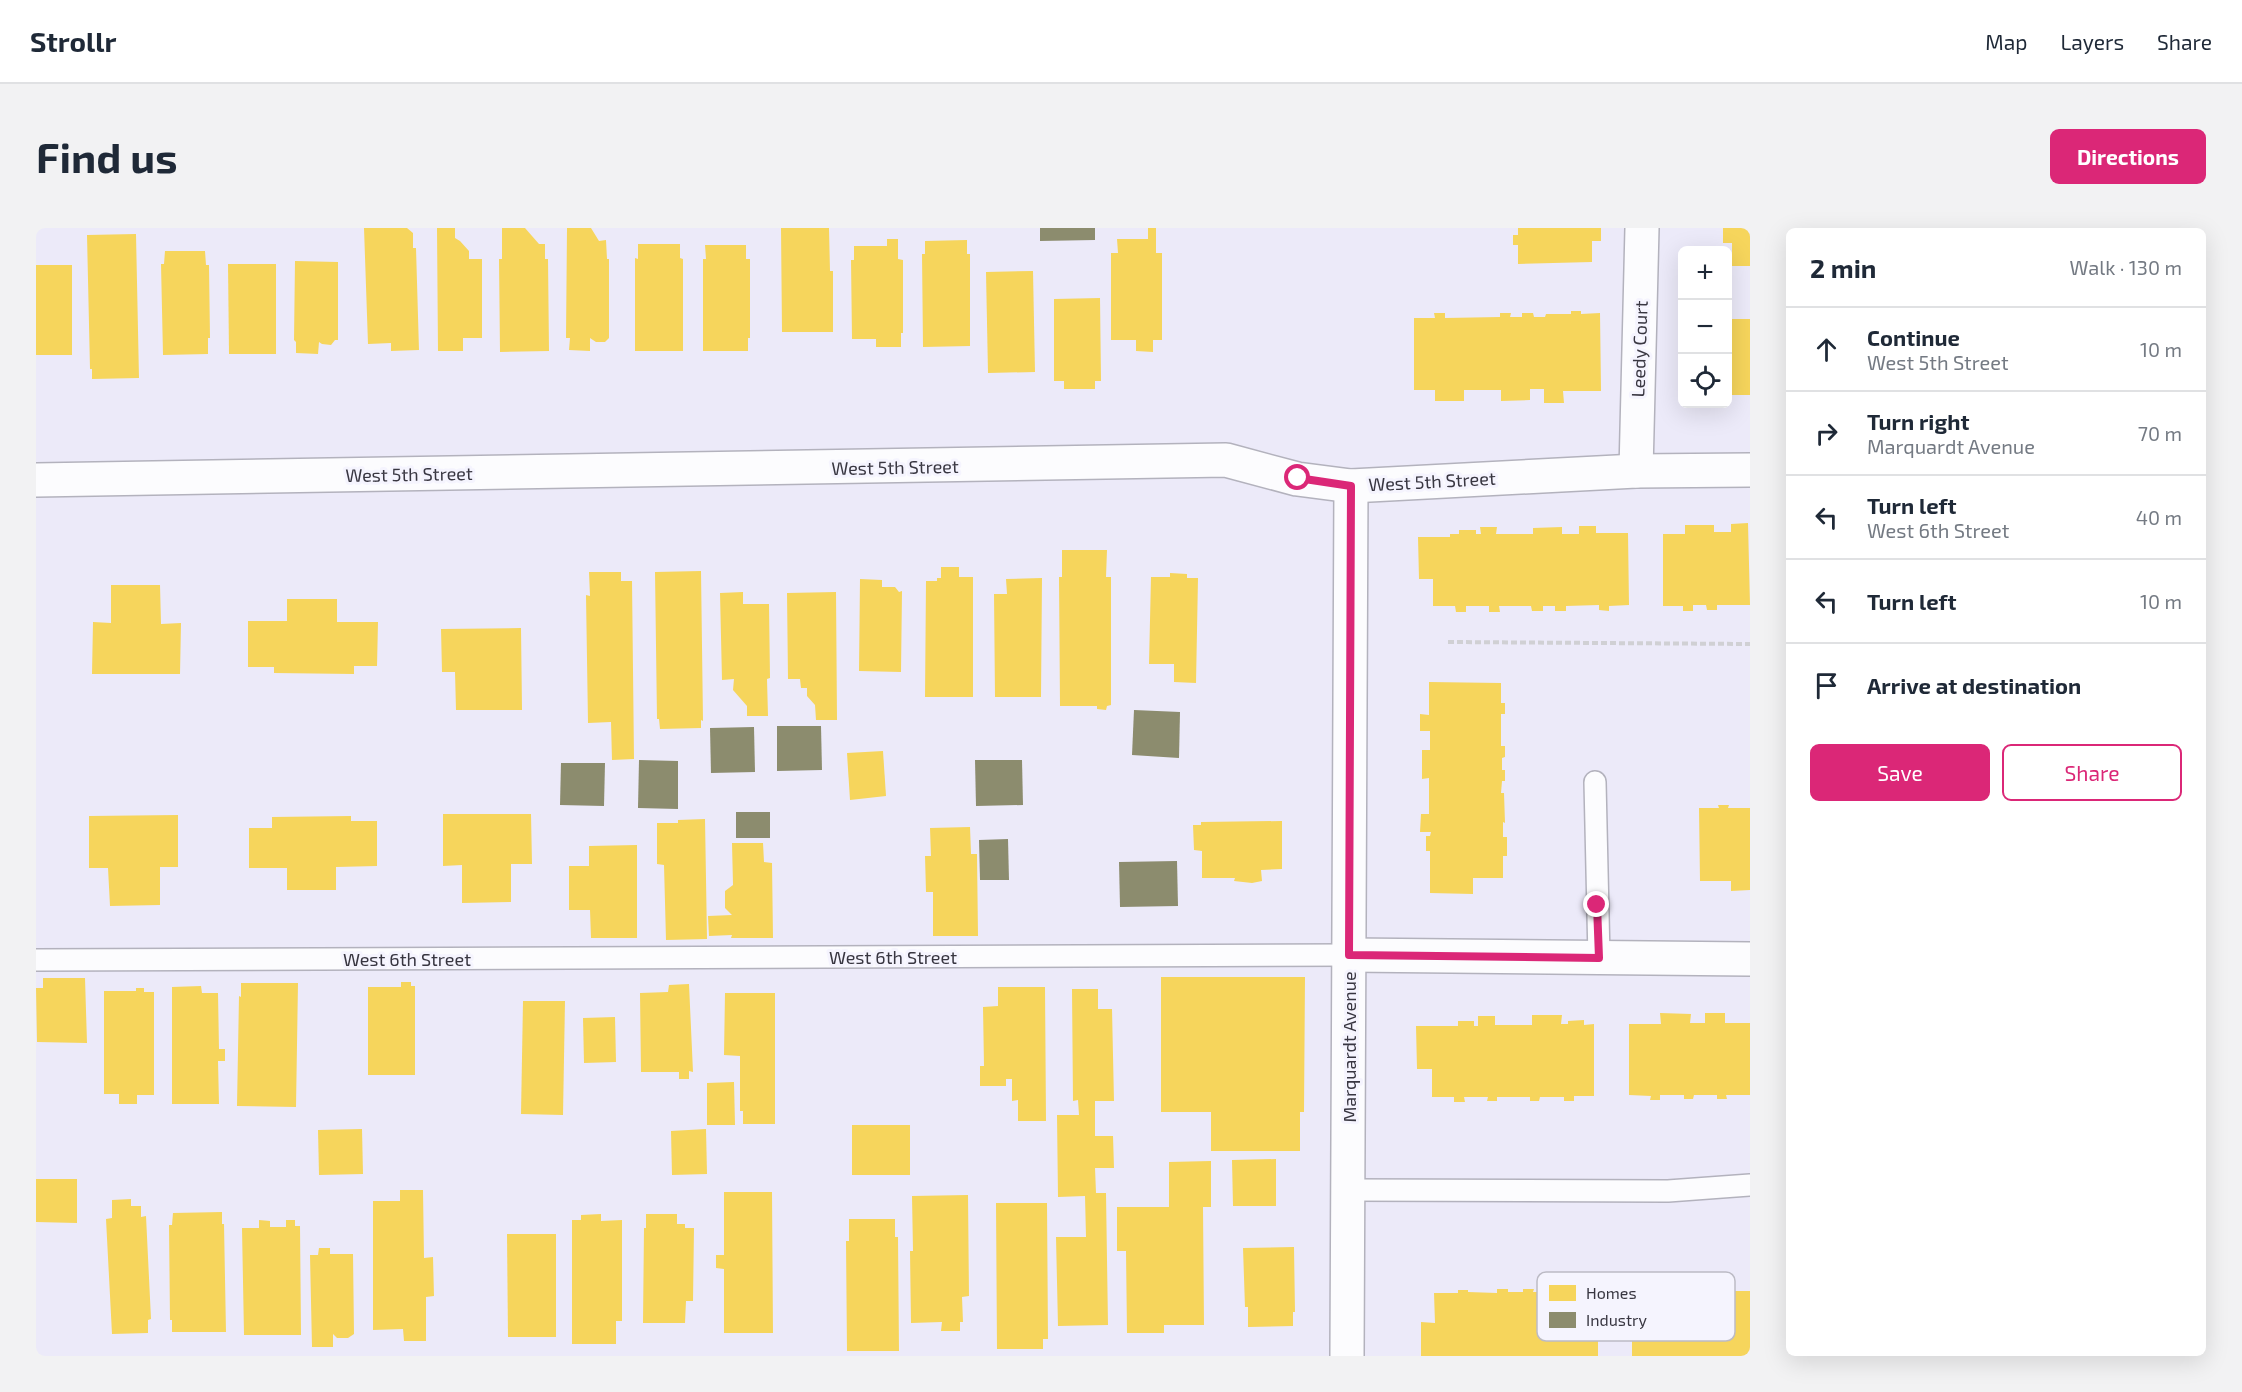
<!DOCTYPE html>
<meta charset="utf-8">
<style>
:root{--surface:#fff;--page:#f2f2f3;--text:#1f2937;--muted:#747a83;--line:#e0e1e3;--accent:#db2777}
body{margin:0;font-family:"Exo 2",sans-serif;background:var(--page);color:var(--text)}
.controls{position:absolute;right:18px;top:18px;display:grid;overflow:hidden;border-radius:9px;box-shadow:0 6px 24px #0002}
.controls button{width:54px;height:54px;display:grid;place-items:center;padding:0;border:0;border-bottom:2px solid var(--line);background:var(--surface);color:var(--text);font:30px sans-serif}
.stop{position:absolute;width:18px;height:18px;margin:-14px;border:4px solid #db2777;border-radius:50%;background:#fff}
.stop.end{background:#db2777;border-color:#fff;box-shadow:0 2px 6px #0008}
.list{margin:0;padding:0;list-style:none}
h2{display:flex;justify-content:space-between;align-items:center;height:78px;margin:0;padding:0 24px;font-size:26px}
h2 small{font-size:20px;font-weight:400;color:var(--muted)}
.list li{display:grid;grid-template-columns:39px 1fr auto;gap:18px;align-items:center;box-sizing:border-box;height:84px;padding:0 24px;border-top:2px solid var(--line)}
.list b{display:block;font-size:22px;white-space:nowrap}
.list p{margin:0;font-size:20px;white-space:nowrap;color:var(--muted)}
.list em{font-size:20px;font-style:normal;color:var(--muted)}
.actions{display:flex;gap:12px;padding:18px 24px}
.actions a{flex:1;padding:14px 0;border:2px solid var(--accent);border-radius:9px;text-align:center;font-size:21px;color:var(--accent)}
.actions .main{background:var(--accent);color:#fff}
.icon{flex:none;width:33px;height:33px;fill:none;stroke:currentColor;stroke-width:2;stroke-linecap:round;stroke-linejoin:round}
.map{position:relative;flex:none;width:1714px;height:1128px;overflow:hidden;border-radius:9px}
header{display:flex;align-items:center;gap:36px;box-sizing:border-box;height:84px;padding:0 30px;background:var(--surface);border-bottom:2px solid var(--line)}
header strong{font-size:28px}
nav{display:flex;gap:33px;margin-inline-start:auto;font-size:21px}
.intro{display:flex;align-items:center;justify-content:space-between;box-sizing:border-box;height:144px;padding:0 36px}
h1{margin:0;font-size:42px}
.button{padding:15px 27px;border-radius:9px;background:var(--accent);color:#fff;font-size:21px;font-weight:700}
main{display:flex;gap:36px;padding:0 36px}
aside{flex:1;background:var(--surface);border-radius:9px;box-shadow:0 6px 24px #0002}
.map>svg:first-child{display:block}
.homes{fill:#f6d55c}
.industry{fill:#8c8c6e}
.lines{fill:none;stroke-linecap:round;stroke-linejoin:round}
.lane-casing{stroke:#b3b2bd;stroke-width:24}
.street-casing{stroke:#b3b2bd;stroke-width:36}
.path{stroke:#d0d0d4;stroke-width:4;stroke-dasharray:6 3;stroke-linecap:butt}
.lane{stroke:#fcfcfe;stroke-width:21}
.street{stroke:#fcfcfe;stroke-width:33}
.route{stroke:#db2777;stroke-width:8}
.labels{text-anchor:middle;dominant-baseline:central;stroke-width:6;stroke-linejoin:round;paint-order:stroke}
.street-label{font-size:18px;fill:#383641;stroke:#f5f4fe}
.key{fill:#f5f4fe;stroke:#bcbbc5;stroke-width:1.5}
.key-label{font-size:16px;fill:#383641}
</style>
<header>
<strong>Strollr</strong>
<nav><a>Map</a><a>Layers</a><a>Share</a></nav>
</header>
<div class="intro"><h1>Find us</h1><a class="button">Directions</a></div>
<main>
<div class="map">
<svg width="1714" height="1128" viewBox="0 0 1714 1128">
<rect width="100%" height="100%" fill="#eceaf9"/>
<g class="homes">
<path d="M 328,0 L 371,0 L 377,5 L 377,20 L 380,20 L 383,122 L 355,123 L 355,115 L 332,116 Z"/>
<path d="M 401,0 L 419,0 L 419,10 L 424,13 L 433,23 L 433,31 L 446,31 L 446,110 L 427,110 L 427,123 L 402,123 Z"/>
<path d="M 466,0 L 489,0 L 503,16 L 509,16 L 509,31 L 512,31 L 513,123 L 464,124 L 463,31 L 466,31 Z"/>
<path d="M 531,0 L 555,0 L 563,13 L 570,12 L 571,31 L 573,31 L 573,110 L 569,114 L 560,114 L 554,110 L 554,123 L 533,122 L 534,110 L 530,110 Z"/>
<path d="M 745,0 L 793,0 L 794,43 L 797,43 L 797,104 L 746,104 Z"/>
<path d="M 1112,0 L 1120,0 L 1120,25 L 1126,25 L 1126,112 L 1117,112 L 1117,124 L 1100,123 L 1100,112 L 1075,112 L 1075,25 L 1082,25 L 1081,11 L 1112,11 Z"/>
<path d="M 1482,0 L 1565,0 L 1565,13 L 1556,13 L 1556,34 L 1482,36 L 1482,17 L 1477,17 L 1477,7 L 1482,7 Z"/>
<path d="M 1687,0 L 1714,0 L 1714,38 L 1696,38 L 1696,15 L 1687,15 Z"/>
<path d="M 100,6 L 103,150 L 56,151 L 56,141 L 54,141 L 51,7 Z"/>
<path d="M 851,11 L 862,11 L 862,31 L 867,32 L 867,105 L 865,105 L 865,119 L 840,119 L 840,111 L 816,111 L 815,32 L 818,32 L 818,18 L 851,18 Z"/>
<path d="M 931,12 L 931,26 L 934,26 L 934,118 L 887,119 L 886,26 L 889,26 L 889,13 Z"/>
<path d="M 602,16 L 644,16 L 644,30 L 647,31 L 647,123 L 599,123 L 599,30 L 602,31 Z"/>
<path d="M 669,17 L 710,17 L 710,31 L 714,31 L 714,110 L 712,110 L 712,123 L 667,123 L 667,31 L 670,31 Z"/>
<path d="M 129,23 L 169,23 L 170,37 L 173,37 L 174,110 L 172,110 L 172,126 L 127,127 L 125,36 L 128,36 Z"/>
<path d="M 259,33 L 302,34 L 302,112 L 299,112 L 295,117 L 286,116 L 283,114 L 282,126 L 260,125 L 260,114 L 258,112 Z"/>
<path d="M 192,36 L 240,36 L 240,126 L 193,126 Z"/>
<rect x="0" y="37" width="36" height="90"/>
<path d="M 997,43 L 999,144 L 952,145 L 950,44 Z"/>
<path d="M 1064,70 L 1065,153 L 1059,153 L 1059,161 L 1028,161 L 1028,153 L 1018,153 L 1018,71 Z"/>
<path d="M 1535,83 L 1545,83 L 1545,86 L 1564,85 L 1565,163 L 1527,163 L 1528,175 L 1508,175 L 1508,161 L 1494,161 L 1494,172 L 1465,173 L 1465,162 L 1428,162 L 1428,173 L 1399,173 L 1399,162 L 1378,162 L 1378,90 L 1399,90 L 1398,85 L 1409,85 L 1409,90 L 1464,89 L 1464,85 L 1475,85 L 1474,89 L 1486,89 L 1486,85 L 1497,85 L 1498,89 L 1509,89 L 1510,86 L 1535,86 Z"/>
<path d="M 1694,91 L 1714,91 L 1714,167 L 1693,167 Z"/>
<path d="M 1712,295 L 1714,377 L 1681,377 L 1681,382 L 1671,382 L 1670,377 L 1657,377 L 1657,383 L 1647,383 L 1647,378 L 1627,378 L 1627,306 L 1649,306 L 1649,297 L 1678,297 L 1678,304 L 1695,304 L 1695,296 Z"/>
<path d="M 1543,298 L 1560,298 L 1560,305 L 1592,305 L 1593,377 L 1573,378 L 1573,383 L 1563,382 L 1563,377 L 1530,378 L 1530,383 L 1519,383 L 1519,378 L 1507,378 L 1507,383 L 1496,383 L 1495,378 L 1463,378 L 1464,384 L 1453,384 L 1453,378 L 1430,378 L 1430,384 L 1420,384 L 1419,378 L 1397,378 L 1397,351 L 1383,351 L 1382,309 L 1414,309 L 1414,306 L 1423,306 L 1423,302 L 1440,302 L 1440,306 L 1445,306 L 1444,299 L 1461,299 L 1460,306 L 1497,306 L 1497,300 L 1526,299 L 1526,306 L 1543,306 Z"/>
<path d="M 1026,322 L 1071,322 L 1070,349 L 1075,349 L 1075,477 L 1071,478 L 1070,482 L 1061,481 L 1061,478 L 1024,478 L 1023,349 L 1026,349 Z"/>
<path d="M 905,339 L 923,339 L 923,349 L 937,349 L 937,469 L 889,469 L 890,353 L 901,353 L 901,350 L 905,350 Z"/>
<path d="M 665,343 L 667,493 L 665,492 L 665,500 L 624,501 L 623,491 L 621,491 L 619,344 Z"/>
<path d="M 553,344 L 585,344 L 585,353 L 596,353 L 598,531 L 576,532 L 575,494 L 552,495 L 550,367 L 554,368 Z"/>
<path d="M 1134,345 L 1151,346 L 1151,350 L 1162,350 L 1160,455 L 1138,454 L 1138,436 L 1113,436 L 1115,349 L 1134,349 Z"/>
<path d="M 1006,350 L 1005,469 L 959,469 L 958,366 L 971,366 L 970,351 Z"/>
<path d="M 824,351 L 846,352 L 846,359 L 859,359 L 863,364 L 866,363 L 865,444 L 823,443 Z"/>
<path d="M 75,357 L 124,357 L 125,396 L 145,395 L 144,446 L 56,446 L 57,394 L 75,395 Z"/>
<path d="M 707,364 L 707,376 L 733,376 L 734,450 L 731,451 L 732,488 L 711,488 L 711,478 L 697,462 L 698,451 L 686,452 L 684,365 Z"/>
<path d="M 800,364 L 801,492 L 780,492 L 779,477 L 771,468 L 771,460 L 765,460 L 764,451 L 752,451 L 751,365 Z"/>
<path d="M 251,371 L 301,371 L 301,394 L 342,394 L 341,438 L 318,438 L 318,446 L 238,445 L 238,439 L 212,439 L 212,393 L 251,393 Z"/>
<path d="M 485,400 L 486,482 L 420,482 L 419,444 L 406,444 L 405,401 Z"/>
<path d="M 1393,454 L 1465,455 L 1465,475 L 1469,475 L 1469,486 L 1465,486 L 1465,518 L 1469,518 L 1469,529 L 1466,530 L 1466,542 L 1469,542 L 1469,553 L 1466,553 L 1465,565 L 1468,565 L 1469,595 L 1467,594 L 1467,609 L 1471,609 L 1471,628 L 1467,628 L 1467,650 L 1437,650 L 1437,666 L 1394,665 L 1394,623 L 1390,623 L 1390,608 L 1394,608 L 1395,604 L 1384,604 L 1385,586 L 1393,586 L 1393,550 L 1386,551 L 1386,522 L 1394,522 L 1394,503 L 1384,503 L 1384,486 L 1393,487 Z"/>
<path d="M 847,523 L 850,568 L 814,572 L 811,525 Z"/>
<path d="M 1682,577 L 1693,577 L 1692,580 L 1714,580 L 1714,662 L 1695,663 L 1695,653 L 1664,653 L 1663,580 L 1683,580 Z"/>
<path d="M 407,586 L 495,586 L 496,636 L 475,636 L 475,674 L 426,675 L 426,637 L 407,638 Z"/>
<path d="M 142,587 L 142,639 L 124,639 L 124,677 L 74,678 L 72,640 L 53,640 L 53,588 Z"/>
<path d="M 315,588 L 315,593 L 341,593 L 341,638 L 300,639 L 300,662 L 251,662 L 251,640 L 213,640 L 213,600 L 236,600 L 236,589 Z"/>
<path d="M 669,591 L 671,711 L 630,712 L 628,637 L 621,636 L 621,595 L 642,595 L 642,592 Z"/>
<path d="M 1246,593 L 1246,641 L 1225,642 L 1226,653 L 1216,655 L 1198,653 L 1199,650 L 1166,650 L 1166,623 L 1158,622 L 1157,597 L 1165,597 L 1165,594 Z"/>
<path d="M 934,599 L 935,626 L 941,626 L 942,708 L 897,708 L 897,664 L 890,664 L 889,628 L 895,628 L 894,600 Z"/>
<path d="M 696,615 L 727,615 L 728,634 L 736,635 L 737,710 L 695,710 L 696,707 L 673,708 L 672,688 L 696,687 L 689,680 L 689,663 L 697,657 Z"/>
<path d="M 601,617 L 601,710 L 555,710 L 554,682 L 533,682 L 533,638 L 553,638 L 553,618 Z"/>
<path d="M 1125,749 L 1269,749 L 1268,884 L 1264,884 L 1264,923 L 1175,923 L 1175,884 L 1125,884 Z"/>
<path d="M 7,750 L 49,750 L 51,815 L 1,814 L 0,760 L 7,760 Z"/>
<path d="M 365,754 L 375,754 L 375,758 L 379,758 L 379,847 L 332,847 L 332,759 L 365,759 Z"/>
<path d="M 205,755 L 262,755 L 260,879 L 201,878 L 203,768 L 205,769 Z"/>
<path d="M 653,756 L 657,844 L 653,843 L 653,851 L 643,851 L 643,844 L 605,844 L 604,765 L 632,764 L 633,757 Z"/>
<path d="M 165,758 L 166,765 L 182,765 L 183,821 L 189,821 L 189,833 L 182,833 L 183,876 L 136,876 L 136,759 Z"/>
<path d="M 962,759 L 1009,759 L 1010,893 L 982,893 L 982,872 L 976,873 L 976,851 L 970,851 L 970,858 L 944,858 L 944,838 L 948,838 L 947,779 L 962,778 Z"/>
<path d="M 100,760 L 108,760 L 108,764 L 118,764 L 118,867 L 101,867 L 101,876 L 83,876 L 83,866 L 68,866 L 68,763 L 100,763 Z"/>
<path d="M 1036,761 L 1062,761 L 1062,781 L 1076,781 L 1078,873 L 1059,873 L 1059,908 L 1077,908 L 1078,940 L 1059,940 L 1060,965 L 1070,965 L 1072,1097 L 1022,1098 L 1020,1009 L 1050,1009 L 1049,968 L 1022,969 L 1021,887 L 1043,887 L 1042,872 L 1037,873 Z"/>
<path d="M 689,765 L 739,765 L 739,896 L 707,896 L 707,883 L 704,883 L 704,828 L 688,827 Z"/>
<path d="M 487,773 L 529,773 L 527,887 L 485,886 Z"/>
<path d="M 1624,785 L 1655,786 L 1654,795 L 1669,795 L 1669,785 L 1689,785 L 1689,795 L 1714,795 L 1714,867 L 1690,867 L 1691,871 L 1681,871 L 1681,867 L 1658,867 L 1657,871 L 1648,871 L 1648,867 L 1624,867 L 1624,872 L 1614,872 L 1615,868 L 1593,867 L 1593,796 L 1625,796 Z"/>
<path d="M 1496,787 L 1526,787 L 1525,796 L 1532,796 L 1532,793 L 1548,792 L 1548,797 L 1558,796 L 1558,868 L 1538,868 L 1538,873 L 1528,873 L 1528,869 L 1504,869 L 1503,873 L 1494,873 L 1494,869 L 1461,869 L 1461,873 L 1451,873 L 1452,869 L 1428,869 L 1429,874 L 1418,874 L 1418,869 L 1396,869 L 1396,841 L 1381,841 L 1380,798 L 1422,798 L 1422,793 L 1438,793 L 1438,798 L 1442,798 L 1442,788 L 1459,788 L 1459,797 L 1496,797 Z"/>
<path d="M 579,789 L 580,834 L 548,835 L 547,790 Z"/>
<path d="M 698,854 L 699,897 L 671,897 L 671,855 Z"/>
<rect x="816" y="897" width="58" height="50"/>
<path d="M 326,901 L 327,946 L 283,947 L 282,902 Z"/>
<path d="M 670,901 L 671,946 L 636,947 L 635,903 Z"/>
<path d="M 1240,931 L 1240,978 L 1197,978 L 1196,932 Z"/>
<path d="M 1175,933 L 1175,979 L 1167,979 L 1168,1097 L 1128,1097 L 1128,1105 L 1091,1105 L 1090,1023 L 1081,1023 L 1081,979 L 1133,979 L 1133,934 Z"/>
<path d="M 0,951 L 41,951 L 41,995 L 0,994 Z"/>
<path d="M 364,962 L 387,962 L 388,1030 L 397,1029 L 398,1068 L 390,1069 L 390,1113 L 368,1113 L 367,1101 L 337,1102 L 337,973 L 364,973 Z"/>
<path d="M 688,964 L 736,964 L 737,1105 L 688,1105 L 688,1041 L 680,1040 L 680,1027 L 688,1027 Z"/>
<path d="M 932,967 L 933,1068 L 926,1069 L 927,1094 L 924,1094 L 924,1103 L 905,1103 L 906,1094 L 875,1095 L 874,1023 L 877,1023 L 876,968 Z"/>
<path d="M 95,971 L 95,978 L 105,978 L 105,989 L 110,988 L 115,1091 L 112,1092 L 112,1105 L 76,1106 L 70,991 L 76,990 L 76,972 Z"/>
<path d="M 960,975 L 1011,975 L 1012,1111 L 1007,1111 L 1007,1121 L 961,1121 Z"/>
<path d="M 186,984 L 186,996 L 188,996 L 190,1104 L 136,1104 L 136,1092 L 134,1092 L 133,997 L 136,997 L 137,985 Z"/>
<path d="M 565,986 L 565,993 L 586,992 L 586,1093 L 580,1093 L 580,1116 L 536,1116 L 536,992 L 545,992 L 545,987 Z"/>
<path d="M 610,986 L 641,986 L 641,996 L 649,996 L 649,1000 L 658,1000 L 657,1073 L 650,1073 L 649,1095 L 607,1095 L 608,1000 L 610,1000 Z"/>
<path d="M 813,991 L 859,991 L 859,1009 L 862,1009 L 863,1123 L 811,1123 L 810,1013 L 813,1013 Z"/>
<path d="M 223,992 L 234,993 L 234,999 L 250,999 L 250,992 L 259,992 L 259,998 L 264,998 L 265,1107 L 208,1107 L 206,1000 L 223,1000 Z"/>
<path d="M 471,1006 L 520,1006 L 520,1109 L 472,1109 Z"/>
<path d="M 1258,1019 L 1259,1084 L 1257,1084 L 1257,1098 L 1212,1099 L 1212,1079 L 1209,1079 L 1207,1020 Z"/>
<path d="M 283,1020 L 294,1020 L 294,1026 L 317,1026 L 318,1106 L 312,1110 L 301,1110 L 297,1106 L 297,1119 L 276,1119 L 274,1027 L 282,1027 Z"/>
<path d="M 1461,1061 L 1472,1061 L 1472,1064 L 1487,1064 L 1487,1061 L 1498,1061 L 1497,1064 L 1530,1064 L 1530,1061 L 1542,1061 L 1543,1064 L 1562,1063 L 1562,1128 L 1385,1128 L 1385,1094 L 1399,1095 L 1398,1065 L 1422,1065 L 1422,1062 L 1432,1062 L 1432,1064 L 1461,1065 Z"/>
<rect x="1596" y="1063" width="118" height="65"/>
</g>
<g class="industry">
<path d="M 1004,0 L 1059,0 L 1059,12 L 1004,13 Z"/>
<path d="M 1098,482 L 1144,484 L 1143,530 L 1096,527 Z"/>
<path d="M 741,498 L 785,498 L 786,542 L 741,543 Z"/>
<path d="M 718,499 L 719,544 L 675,545 L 674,500 Z"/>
<path d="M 603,532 L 642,533 L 642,581 L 602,580 Z"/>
<path d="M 939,532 L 986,532 L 987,577 L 940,578 Z"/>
<path d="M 525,535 L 569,535 L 568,578 L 524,577 Z"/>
<rect x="700" y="584" width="34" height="26"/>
<path d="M 972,611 L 973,652 L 944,652 L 943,612 Z"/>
<path d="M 1141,633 L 1142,678 L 1084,679 L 1083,634 Z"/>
</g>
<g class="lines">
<defs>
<g id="lane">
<path d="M 1559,554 L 1563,730"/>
<path d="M 0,732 L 1313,727"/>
<path d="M 1312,962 L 1632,963 L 1714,957"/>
</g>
<g id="street">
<path d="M 1600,243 L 1606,0"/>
<path d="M 0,252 L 1190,232 L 1261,251 L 1315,258 L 1600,243 L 1714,242"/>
<path d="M 1313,727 L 1714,731"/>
<path d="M 1311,1128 L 1315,258"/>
</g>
</defs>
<use href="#lane" class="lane-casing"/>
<use href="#street" class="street-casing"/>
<path class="path" d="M 1412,414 L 1714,416"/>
<use href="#lane" class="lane"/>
<use href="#street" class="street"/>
</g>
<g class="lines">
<path class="route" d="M 1262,250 L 1315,258 L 1313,727 L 1563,730 L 1561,677"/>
</g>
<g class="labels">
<g class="street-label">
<text transform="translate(1603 121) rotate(-88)">Leedy Court</text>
<text transform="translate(859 239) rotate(-1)">West 5th Street</text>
<text transform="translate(373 246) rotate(-1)">West 5th Street</text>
<text transform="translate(1396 253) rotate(-3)">West 5th Street</text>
<text x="857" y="729">West 6th Street</text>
<text x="371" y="731">West 6th Street</text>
<text transform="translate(1313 819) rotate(-90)">Marquardt Avenue</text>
</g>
</g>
<rect x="1501" y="1044" width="198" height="69" rx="9" class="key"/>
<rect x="1513" y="1057" width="27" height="16" fill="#f6d55c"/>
<rect x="1513" y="1084" width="27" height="16" fill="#8c8c6e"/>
<g class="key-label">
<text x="1550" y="1071">Homes</text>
<text x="1550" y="1098">Industry</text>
</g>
</svg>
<div class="controls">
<button>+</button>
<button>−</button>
<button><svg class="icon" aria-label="locate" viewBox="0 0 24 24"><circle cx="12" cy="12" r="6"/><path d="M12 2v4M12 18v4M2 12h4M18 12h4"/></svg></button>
</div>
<div class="stop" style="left:1262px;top:250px"></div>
<div class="stop end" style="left:1561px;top:677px"></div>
</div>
<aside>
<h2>2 min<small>Walk · 130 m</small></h2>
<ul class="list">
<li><svg class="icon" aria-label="ahead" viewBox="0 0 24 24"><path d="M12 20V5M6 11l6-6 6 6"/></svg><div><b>Continue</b><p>West 5th Street</p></div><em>10 m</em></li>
<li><svg class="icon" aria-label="right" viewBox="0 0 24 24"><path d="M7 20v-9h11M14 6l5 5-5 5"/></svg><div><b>Turn right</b><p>Marquardt Avenue</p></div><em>70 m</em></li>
<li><svg class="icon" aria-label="left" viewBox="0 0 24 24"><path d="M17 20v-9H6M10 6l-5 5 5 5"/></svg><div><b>Turn left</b><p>West 6th Street</p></div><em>40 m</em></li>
<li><svg class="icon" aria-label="left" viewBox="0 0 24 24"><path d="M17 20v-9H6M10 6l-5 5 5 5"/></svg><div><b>Turn left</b></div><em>10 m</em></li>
<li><svg class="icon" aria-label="arrive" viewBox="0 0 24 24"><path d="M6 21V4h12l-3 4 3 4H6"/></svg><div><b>Arrive at destination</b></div></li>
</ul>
<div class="actions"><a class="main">Save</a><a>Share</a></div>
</aside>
</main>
